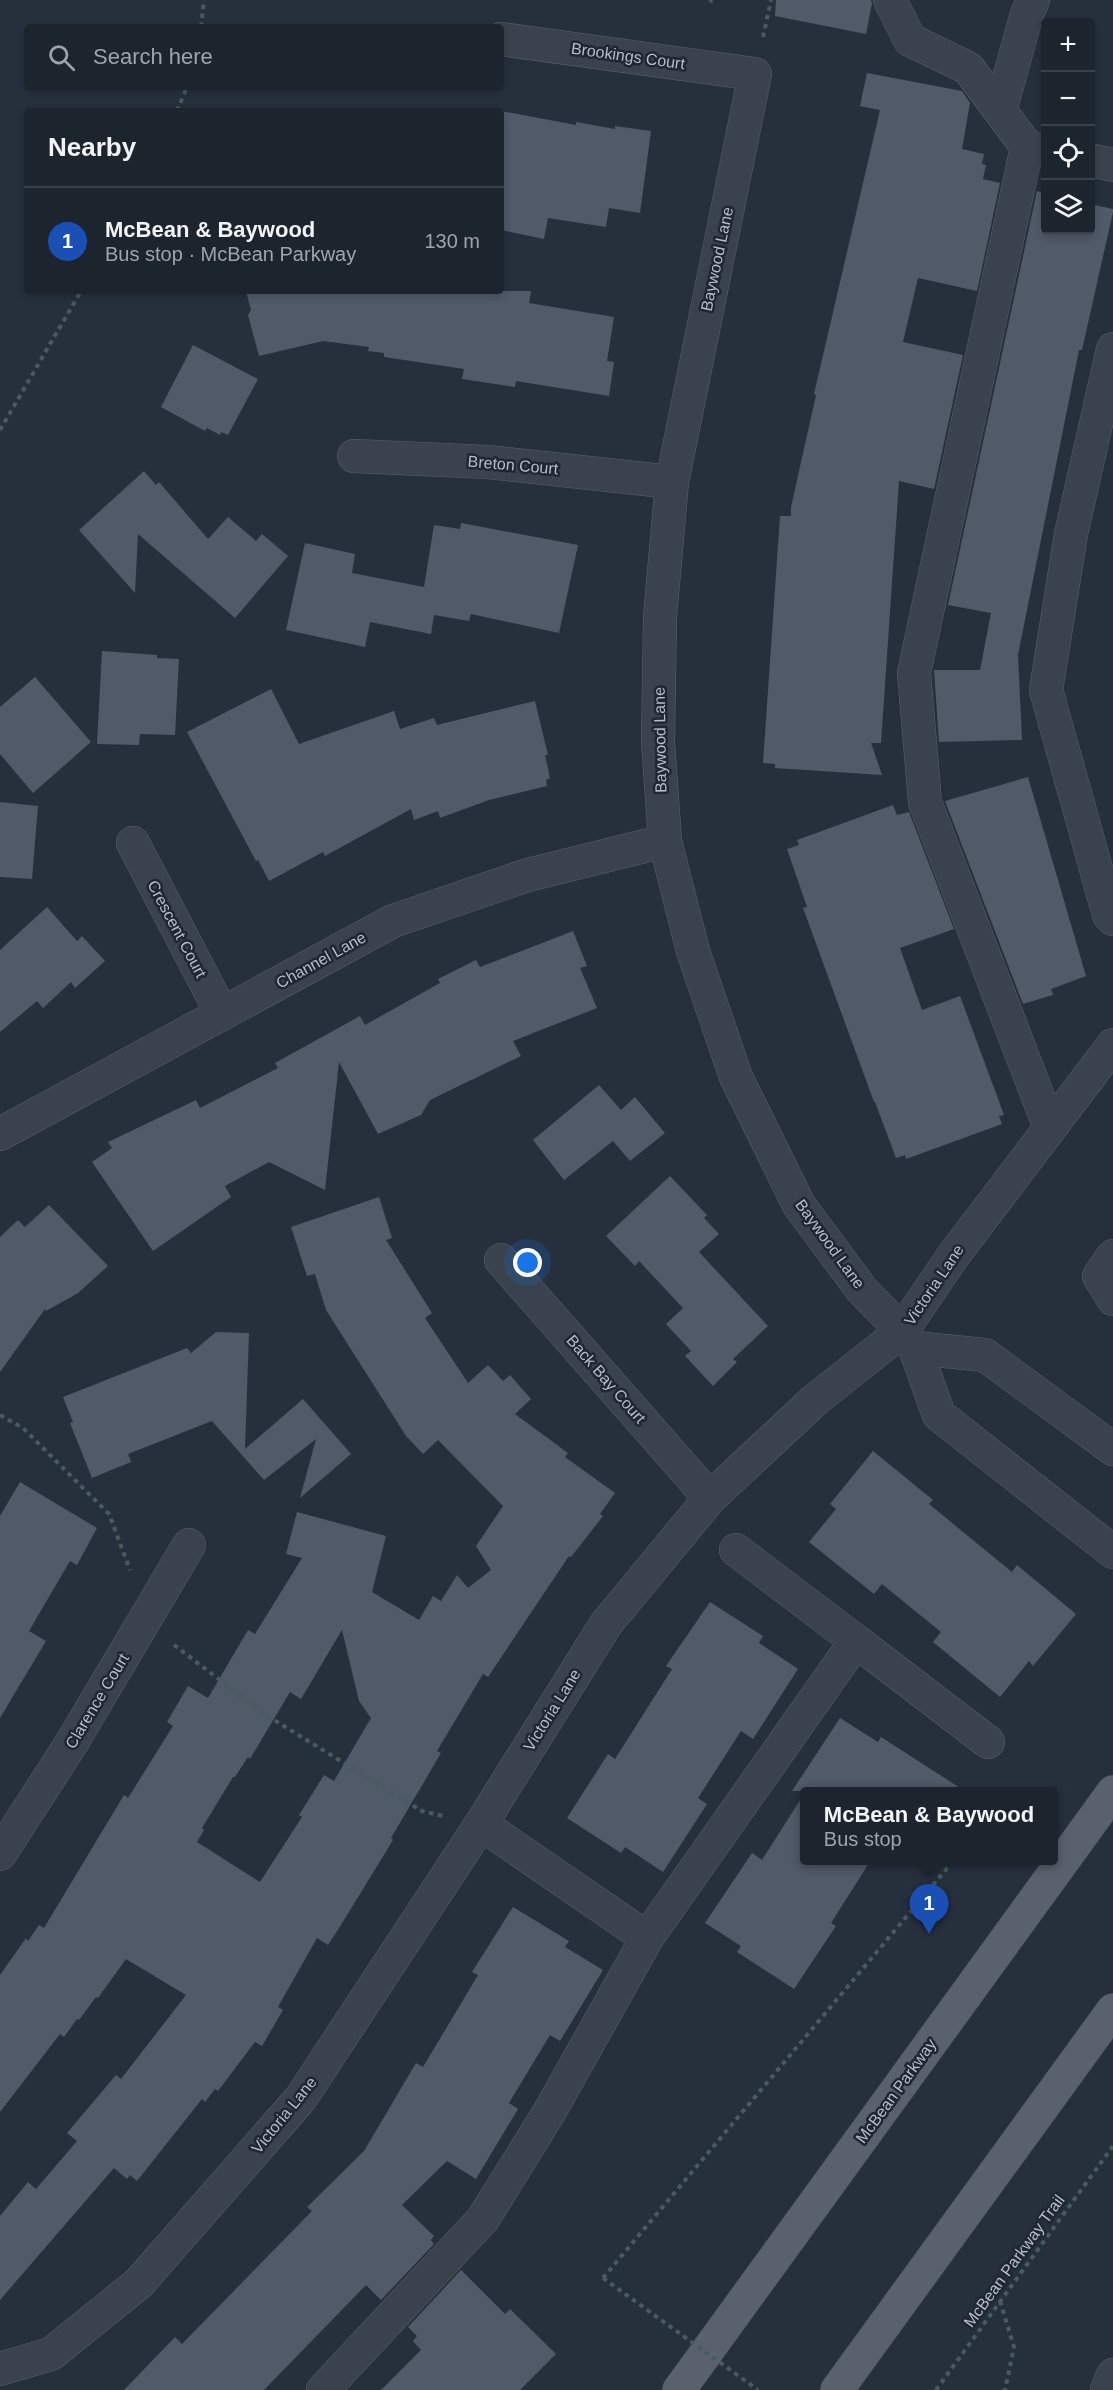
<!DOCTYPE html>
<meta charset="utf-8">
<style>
:root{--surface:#1c242e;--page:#29303a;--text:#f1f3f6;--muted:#a0a4aa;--line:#3a414a;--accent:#92b7f1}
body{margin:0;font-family:Arial,sans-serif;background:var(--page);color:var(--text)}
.controls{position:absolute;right:18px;top:18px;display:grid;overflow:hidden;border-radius:6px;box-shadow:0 3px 9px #0003}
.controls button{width:54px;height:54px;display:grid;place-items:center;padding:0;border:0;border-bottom:2px solid var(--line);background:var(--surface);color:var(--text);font:30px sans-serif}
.you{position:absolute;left:528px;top:1263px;width:21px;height:21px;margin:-15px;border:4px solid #fff;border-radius:50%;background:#1a73e8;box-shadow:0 0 0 9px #1a73e833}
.badge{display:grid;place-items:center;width:39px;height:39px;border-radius:50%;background:var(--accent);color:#fff;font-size:20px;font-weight:700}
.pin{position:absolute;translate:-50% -50px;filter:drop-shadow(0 2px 3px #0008)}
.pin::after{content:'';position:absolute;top:32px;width:21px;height:18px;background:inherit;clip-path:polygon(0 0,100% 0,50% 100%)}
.popup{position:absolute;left:800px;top:1787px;width:258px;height:78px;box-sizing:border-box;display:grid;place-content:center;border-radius:6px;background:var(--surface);filter:drop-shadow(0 2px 4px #0005);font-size:20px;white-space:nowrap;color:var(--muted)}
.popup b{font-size:22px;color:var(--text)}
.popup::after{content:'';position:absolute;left:50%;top:100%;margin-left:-12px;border:12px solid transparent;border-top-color:var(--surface)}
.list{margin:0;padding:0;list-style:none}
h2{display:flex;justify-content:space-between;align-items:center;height:78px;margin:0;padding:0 24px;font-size:26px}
h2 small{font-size:20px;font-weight:400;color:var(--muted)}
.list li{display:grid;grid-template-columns:39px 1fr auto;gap:18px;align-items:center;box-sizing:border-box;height:108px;padding:0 24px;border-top:2px solid var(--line)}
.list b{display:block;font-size:22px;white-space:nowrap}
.list p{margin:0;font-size:20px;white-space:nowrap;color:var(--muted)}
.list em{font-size:20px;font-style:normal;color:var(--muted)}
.icon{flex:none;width:33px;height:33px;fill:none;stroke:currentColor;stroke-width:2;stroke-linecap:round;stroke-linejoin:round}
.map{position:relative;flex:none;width:1113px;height:2390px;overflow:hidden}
.search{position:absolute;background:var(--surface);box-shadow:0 3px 9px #0003;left:24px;top:24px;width:480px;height:66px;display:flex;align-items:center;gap:15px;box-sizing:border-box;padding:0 21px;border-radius:6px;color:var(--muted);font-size:22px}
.panel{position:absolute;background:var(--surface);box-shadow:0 3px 9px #0003;left:24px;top:108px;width:480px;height:186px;border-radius:6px}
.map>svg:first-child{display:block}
.building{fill:#505a68;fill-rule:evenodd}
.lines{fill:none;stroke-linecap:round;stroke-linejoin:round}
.minor-casing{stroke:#58606b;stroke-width:34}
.major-casing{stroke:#434b56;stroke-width:34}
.path{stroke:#485b5d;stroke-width:4;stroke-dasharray:4.5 4.5;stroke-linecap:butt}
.minor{stroke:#3a424d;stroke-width:33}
.major{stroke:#58616d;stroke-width:33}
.path-bridge{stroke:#485b5d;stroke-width:4;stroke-dasharray:4.5 4.5;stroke-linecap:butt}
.labels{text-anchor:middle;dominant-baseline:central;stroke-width:5;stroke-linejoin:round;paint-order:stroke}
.street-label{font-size:16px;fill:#b6bdc8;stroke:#1f2732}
</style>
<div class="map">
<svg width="1113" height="2390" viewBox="0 0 1113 2390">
<rect width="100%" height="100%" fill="#26303d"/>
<g class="building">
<path d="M 776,0 L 871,0 L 872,3 L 866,34 L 775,16 Z"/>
<path d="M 867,73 L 962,91 L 970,103 L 962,149 L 984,154 L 982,164 L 986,165 L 983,179 L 1000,183 L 977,291 L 918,278 L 903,342 L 963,355 L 934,489 L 899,481 L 881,743 L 871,743 L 882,775 L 775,768 L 775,764 L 763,763 L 780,516 L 791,516 L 791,507 L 816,395 L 814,394 L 880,110 L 860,106 Z"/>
<path d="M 501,111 L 576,125 L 576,122 L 615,129 L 615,126 L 651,131 L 640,213 L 609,208 L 606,227 L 548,218 L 544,239 L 501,230 Z"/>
<path d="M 1037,191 L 1046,194 L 1046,230 L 1090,230 L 1090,204 L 1113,209 L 1113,212 L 1082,350 L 1079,350 L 1018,655 L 1022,740 L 939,742 L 934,670 L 980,670 L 991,613 L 948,605 Z"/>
<path d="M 246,291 L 531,291 L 529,303 L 614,317 L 607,361 L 614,362 L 609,396 L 516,381 L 515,387 L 462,379 L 464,369 L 384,357 L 384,353 L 368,351 L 369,347 L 323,341 L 259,356 L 248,315 L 251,310 Z"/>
<path d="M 193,345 L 258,379 L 228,435 L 221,432 L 220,435 L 207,428 L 205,431 L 161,407 Z"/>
<path d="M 144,471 L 156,485 L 159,482 L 208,539 L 228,517 L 256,541 L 262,534 L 288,556 L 235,618 L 138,534 L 135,593 L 79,530 Z"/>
<path d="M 461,523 L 578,545 L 559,633 L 471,614 L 469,621 L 434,615 L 431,634 L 370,622 L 365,647 L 286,630 L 305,543 L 355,554 L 352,573 L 424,587 L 434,525 L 460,529 Z"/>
<path d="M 102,651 L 157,655 L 157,658 L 179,659 L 175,735 L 140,734 L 139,745 L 97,744 Z"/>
<path d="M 35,677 L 91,742 L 33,793 L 0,754 L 0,707 Z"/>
<path d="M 271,689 L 299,744 L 394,711 L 400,729 L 434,718 L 437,725 L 535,701 L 548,755 L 545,755 L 550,778 L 546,780 L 547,786 L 489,800 L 440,818 L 438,811 L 414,820 L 411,809 L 325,856 L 323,852 L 269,881 L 258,860 L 256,861 L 187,732 Z"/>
<path d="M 1028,777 L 1086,976 L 1051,989 L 1053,995 L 1023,1004 L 945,801 Z"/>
<path d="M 0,802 L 38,806 L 32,879 L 0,877 Z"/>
<path d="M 893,805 L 897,815 L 909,812 L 954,929 L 900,948 L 922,1010 L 960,996 L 1004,1115 L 999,1116 L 1002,1124 L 906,1159 L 905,1155 L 896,1158 L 875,1102 L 874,1102 L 803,908 L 807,907 L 787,849 L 799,845 L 797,840 Z"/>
<path d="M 47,907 L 77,941 L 82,936 L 105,961 L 75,988 L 71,982 L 43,1008 L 37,1001 L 0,1032 L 0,950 Z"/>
<path d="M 573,931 L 587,966 L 580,968 L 597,1008 L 513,1041 L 521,1056 L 430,1100 L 421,1115 L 378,1134 L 339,1062 L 325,1190 L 269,1162 L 225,1186 L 231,1197 L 153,1251 L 92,1162 L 112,1148 L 108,1142 L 196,1100 L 200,1108 L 278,1068 L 275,1063 L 360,1016 L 365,1025 L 440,983 L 438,979 L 476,960 L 480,967 Z"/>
<path d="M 599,1085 L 621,1110 L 635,1097 L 665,1133 L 630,1161 L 613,1141 L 564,1180 L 533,1140 Z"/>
<path d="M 670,1176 L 707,1215 L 704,1218 L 719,1234 L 699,1252 L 768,1326 L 733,1359 L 737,1362 L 713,1386 L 685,1356 L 691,1351 L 666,1324 L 683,1308 L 639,1261 L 635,1266 L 606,1236 Z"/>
<path d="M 379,1197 L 392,1238 L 386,1240 L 432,1313 L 425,1318 L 468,1383 L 488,1365 L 503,1381 L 510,1375 L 531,1399 L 515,1414 L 568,1453 L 565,1457 L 615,1493 L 600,1514 L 603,1516 L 571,1557 L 569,1556 L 488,1677 L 483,1674 L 437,1751 L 441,1753 L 391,1838 L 393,1840 L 341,1925 L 328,1945 L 317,1938 L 278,2007 L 283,2010 L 262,2046 L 255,2042 L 218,2091 L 215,2089 L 205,2102 L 202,2099 L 137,2181 L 130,2175 L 127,2179 L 114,2168 L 0,2300 L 0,2216 L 28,2182 L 36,2189 L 77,2141 L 67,2133 L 116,2075 L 121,2079 L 186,1995 L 126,1959 L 98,1998 L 96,1997 L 79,2020 L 77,2019 L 64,2037 L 60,2034 L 0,2112 L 0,1975 L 26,1938 L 28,1941 L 39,1925 L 44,1928 L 124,1795 L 128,1798 L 173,1726 L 167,1722 L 188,1686 L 208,1698 L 248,1630 L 255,1634 L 302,1558 L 286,1554 L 297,1512 L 386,1536 L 372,1592 L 419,1620 L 433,1596 L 441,1601 L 457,1575 L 468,1588 L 491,1570 L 476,1546 L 503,1506 L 438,1440 L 423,1454 L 406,1436 L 326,1310 L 315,1274 L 307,1276 L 291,1227 ZM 342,1630 L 359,1701 L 371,1718 L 334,1781 L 324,1775 L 299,1815 L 302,1817 L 260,1882 L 197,1842 L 204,1830 L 202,1828 L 233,1777 L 235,1777 L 248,1757 L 250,1759 L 290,1692 L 301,1699 Z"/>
<path d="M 49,1205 L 108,1266 L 78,1293 L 46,1311 L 45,1309 L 0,1372 L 0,1237 L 18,1220 L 25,1227 Z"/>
<path d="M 216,1332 L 249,1333 L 245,1449 L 303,1399 L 351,1454 L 300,1498 L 316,1439 L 264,1480 L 212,1421 L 128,1454 L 131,1462 L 92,1478 L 70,1423 L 73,1422 L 63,1397 L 187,1348 L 191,1353 Z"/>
<path d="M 873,1451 L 933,1500 L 929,1504 L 1012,1572 L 1017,1565 L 1076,1614 L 1033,1666 L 1029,1661 L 1000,1697 L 933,1642 L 941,1632 L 882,1584 L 874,1594 L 809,1542 L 836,1509 L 830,1504 Z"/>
<path d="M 20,1482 L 97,1528 L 77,1565 L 70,1561 L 29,1631 L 46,1641 L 0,1718 L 0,1516 Z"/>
<path d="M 710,1602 L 763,1636 L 759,1643 L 798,1669 L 753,1739 L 741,1731 L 698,1798 L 707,1804 L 663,1872 L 625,1847 L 621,1853 L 567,1818 L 608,1754 L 615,1759 L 672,1669 L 666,1666 Z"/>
<path d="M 840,1718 L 878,1742 L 881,1737 L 965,1791 L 792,1791 Z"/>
<path d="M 804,1794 L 804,1860 L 871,1860 L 831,1923 L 836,1926 L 794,1989 L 737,1952 L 741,1946 L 705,1923 L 752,1853 L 762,1860 Z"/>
<path d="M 513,1907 L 569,1941 L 565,1947 L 603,1970 L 560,2041 L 550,2035 L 509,2103 L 518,2109 L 476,2179 L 447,2161 L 402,2205 L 434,2236 L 431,2240 L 434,2244 L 381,2300 L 366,2285 L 264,2390 L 124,2390 L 175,2337 L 182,2344 L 312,2211 L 307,2207 L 364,2151 L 416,2063 L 423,2067 L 478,1975 L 472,1972 Z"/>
<path d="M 461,2270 L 505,2314 L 510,2309 L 556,2354 L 520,2390 L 381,2390 L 421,2350 L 413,2341 L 417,2336 L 408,2327 Z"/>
</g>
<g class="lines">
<defs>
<g id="minor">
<path d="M 890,0 L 910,40 L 968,68 L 1027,147"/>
<path d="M 501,39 L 755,74 L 672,482 L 660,617 L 658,742 L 665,841 L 693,951 L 736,1077 L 799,1205 L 862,1290 L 902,1331 L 915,1348 L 939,1415 L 1113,1552"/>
<path d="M 1000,111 L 1026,17 L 1033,0"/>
<path d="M 1046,151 L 1027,147 L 914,673 L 925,802 L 1050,1128"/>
<path d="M 1090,160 L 1113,165"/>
<path d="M 1113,349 L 1071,534 L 1046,690 L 1109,915 L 1113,919"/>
<path d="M 354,456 L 488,462 L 672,482"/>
<path d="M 133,843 L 222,1014"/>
<path d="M 0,1134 L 393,921 L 528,875 L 665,841"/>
<path d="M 1113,1256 L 1099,1276 L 1113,1299"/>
<path d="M 501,1260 L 710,1498"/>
<path d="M 915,1348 L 985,1355 L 1113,1449"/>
<path d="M 856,1641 L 988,1742"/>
<path d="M 481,1824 L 647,1938 L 856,1641 L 736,1550"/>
<path d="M 0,1854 L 71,1744 L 189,1545"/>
<path d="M 0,2369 L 51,2354 L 139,2283 L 301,2098 L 481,1824 L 606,1624 L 710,1498 L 815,1400 L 902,1331 L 953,1256 L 1113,1045"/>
<path d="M 323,2390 L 483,2219 L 550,2111 L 647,1938"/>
<path d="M 1107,2390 L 1113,2375"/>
</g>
<g id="major">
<path d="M 679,2390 L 1113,1792"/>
<path d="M 837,2390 L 1113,2010"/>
</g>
</defs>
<use href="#minor" class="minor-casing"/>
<use href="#major" class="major-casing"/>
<g class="path">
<path d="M 710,2 L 712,0"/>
<path d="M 201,27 L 204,0"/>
<path d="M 763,37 L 771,0"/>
<path d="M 177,111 L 187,87"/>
<path d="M 0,430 L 81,291"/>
<path d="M 0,1415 L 23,1428 L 109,1514 L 130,1570"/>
<path d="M 174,1645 L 266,1715 L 422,1811 L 443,1816"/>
<path d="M 1021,1792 L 1023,1792"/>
<path d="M 603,2278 L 954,1860"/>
<path d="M 1000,2301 L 1014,2347 L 1005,2390"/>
<path d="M 936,2390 L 1113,2146"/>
</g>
<use href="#minor" class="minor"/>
<use href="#major" class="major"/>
<path class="path-bridge" d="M 603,2278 L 758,2390"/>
</g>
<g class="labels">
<g class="street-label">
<text transform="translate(628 56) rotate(8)">Brookings Court</text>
<text transform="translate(717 259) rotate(-78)">Baywood Lane</text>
<text transform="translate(513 465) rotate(5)">Breton Court</text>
<text transform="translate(660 740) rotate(-91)">Baywood Lane</text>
<text transform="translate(177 929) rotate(62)">Crescent Court</text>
<text transform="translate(321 960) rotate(-29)">Channel Lane</text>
<text transform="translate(830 1244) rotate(54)">Baywood Lane</text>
<text transform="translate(934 1285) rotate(-56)">Victoria Lane</text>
<text transform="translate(606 1379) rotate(49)">Back Bay Court</text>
<text transform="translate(97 1701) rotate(-59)">Clarence Court</text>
<text transform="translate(552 1710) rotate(-58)">Victoria Lane</text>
<text transform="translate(896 2091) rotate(-54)">McBean Parkway</text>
<text transform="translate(284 2115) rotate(-51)">Victoria Lane</text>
<text transform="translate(1014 2261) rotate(-54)">McBean Parkway Trail</text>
</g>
</g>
</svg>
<div class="controls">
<button>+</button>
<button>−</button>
<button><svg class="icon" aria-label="locate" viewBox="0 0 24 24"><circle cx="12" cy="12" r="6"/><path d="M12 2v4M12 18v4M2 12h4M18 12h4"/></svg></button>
<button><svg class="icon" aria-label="layers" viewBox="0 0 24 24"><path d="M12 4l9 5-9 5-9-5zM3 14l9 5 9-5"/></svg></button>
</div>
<div class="you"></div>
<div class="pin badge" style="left:929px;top:1934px;background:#1a4fb4">1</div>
<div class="popup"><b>McBean &amp; Baywood</b>Bus stop</div>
<div class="search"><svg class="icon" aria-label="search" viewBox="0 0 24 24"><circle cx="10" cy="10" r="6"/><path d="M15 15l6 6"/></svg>Search here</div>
<section class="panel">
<h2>Nearby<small></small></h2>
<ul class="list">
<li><span class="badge" style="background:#1a4fb4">1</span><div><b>McBean &amp; Baywood</b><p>Bus stop · McBean Parkway</p></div><em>130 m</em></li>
</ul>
</section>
</div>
